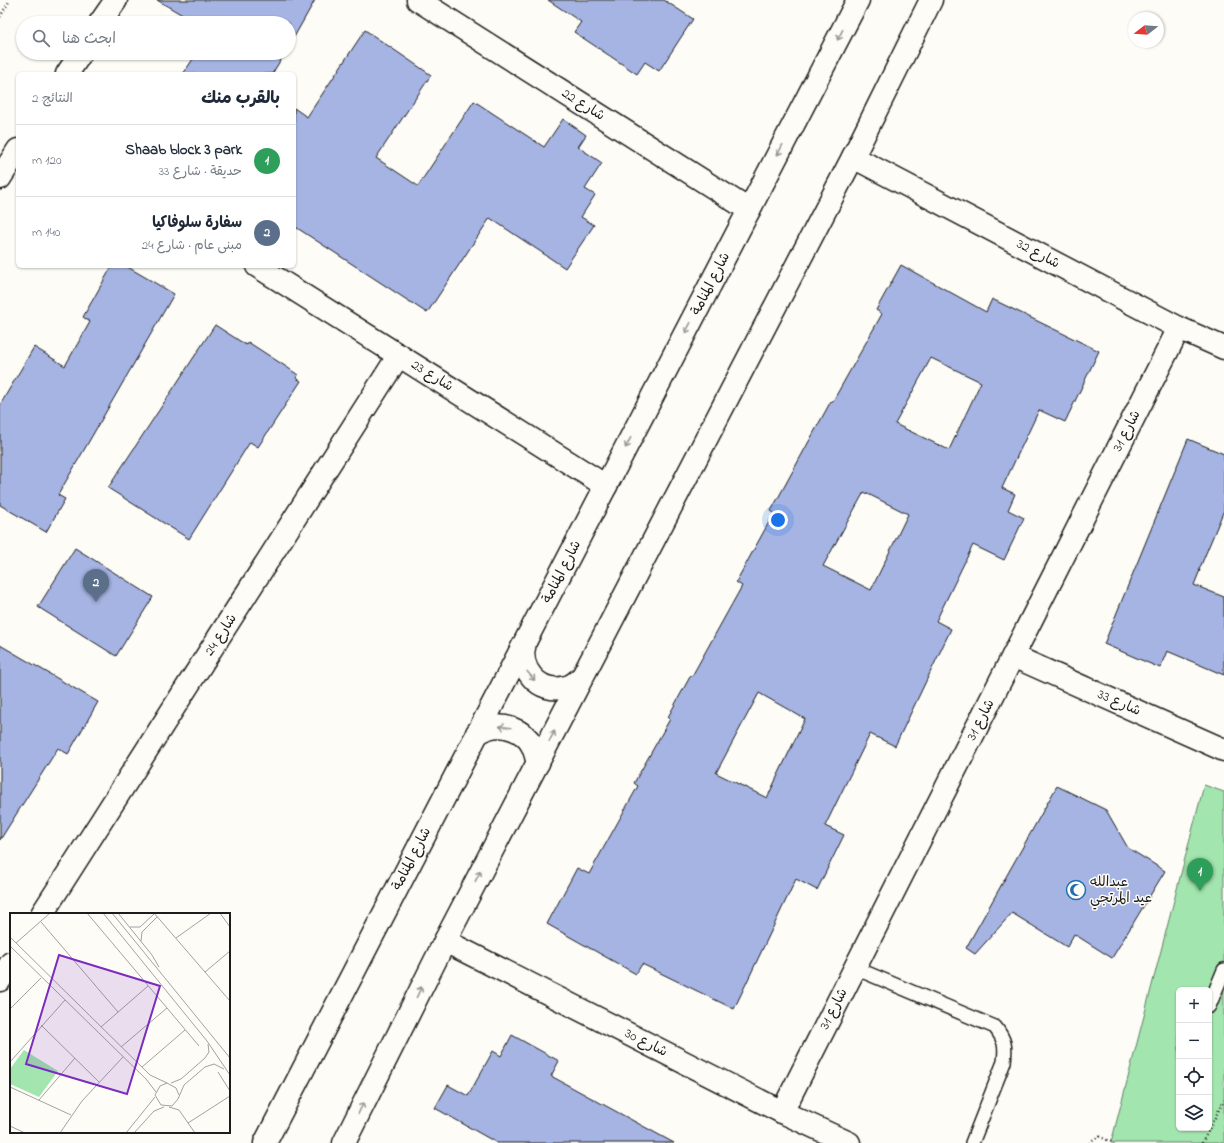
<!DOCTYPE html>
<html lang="ar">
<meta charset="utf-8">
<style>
:root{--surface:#fff;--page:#f2f2f3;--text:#1f2937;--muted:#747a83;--line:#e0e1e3;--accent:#db2777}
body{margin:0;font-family:"Indie Flower","Playpen Sans Arabic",sans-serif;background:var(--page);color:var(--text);direction:rtl}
.controls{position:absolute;right:12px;bottom:12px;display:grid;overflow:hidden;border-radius:6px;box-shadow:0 1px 3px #0004}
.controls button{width:36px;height:36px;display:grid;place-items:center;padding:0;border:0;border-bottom:1px solid var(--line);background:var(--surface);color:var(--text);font:20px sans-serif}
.compass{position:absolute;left:1128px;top:12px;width:36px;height:36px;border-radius:50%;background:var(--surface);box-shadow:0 1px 3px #0004;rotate:253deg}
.you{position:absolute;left:778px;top:520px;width:14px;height:14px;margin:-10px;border:3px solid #fff;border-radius:50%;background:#1a73e8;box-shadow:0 0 0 6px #1a73e833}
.badge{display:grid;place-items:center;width:26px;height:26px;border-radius:50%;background:var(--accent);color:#fff;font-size:13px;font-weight:700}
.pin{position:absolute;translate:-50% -33px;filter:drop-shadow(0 1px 2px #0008)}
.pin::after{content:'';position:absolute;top:21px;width:14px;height:12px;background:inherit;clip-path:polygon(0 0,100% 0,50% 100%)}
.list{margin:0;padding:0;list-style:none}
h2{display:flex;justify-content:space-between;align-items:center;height:52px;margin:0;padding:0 16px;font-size:17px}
h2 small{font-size:13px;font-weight:400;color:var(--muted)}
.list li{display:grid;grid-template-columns:26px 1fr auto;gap:12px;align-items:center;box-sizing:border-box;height:72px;padding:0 16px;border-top:1px solid var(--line)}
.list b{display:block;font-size:15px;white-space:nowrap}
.list p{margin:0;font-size:13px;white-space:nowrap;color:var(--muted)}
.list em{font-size:13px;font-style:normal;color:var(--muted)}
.icon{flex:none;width:22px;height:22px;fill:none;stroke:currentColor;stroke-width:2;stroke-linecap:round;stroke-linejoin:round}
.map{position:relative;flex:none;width:1224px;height:1143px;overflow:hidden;direction:ltr}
.search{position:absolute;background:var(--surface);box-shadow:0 1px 3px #0004;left:16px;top:16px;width:280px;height:44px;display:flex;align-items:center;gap:10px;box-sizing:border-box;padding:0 14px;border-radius:22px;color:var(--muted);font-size:15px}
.panel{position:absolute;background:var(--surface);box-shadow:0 1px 3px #0004;left:16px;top:72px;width:280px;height:196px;border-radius:6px;direction:rtl}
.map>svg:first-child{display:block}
.green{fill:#a3e5ae;stroke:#608065;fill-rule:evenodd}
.building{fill:#a5b4e3;stroke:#1c1c1c;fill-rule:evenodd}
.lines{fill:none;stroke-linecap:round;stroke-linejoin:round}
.lane-casing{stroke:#1c1c1c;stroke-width:16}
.street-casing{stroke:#1c1c1c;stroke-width:25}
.secondary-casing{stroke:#1c1c1c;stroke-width:25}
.path{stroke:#1c1c1c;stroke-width:2.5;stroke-dasharray:1 3;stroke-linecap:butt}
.lane{stroke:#fdfcf7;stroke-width:13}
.street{stroke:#fdfcf7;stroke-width:22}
.secondary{stroke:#fdfcf7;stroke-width:22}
.oneway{stroke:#989794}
.labels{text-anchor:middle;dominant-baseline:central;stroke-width:3;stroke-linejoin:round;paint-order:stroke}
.street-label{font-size:14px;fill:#1c1c1c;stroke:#fdfcf7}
.poi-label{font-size:14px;fill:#1c1c1c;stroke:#fdfcf7;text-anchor:start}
.inset-road{fill:none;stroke:#a3a29f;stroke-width:1}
.view{fill:#7b2cbf;fill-opacity:0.15;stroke:#7b2cbf;stroke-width:2}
.inset-edge{fill:none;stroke:#1c1c1c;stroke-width:2}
</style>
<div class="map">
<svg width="1224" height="1143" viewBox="0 0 1224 1143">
<rect width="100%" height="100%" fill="#fdfcf7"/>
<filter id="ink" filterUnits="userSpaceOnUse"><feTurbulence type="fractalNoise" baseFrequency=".025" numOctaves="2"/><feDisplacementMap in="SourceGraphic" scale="8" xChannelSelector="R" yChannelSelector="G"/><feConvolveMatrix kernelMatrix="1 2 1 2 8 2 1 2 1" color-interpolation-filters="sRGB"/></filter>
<g filter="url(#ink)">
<path class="green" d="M 1204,785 L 1224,792 L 1224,1143 L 1111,1143 ZM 1179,990 L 1209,990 L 1209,1128 L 1179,1128 Z"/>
<g class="building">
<path d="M 157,0 L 315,0 L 289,46 L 289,23 L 196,23 Z"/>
<path d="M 548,0 L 664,0 L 693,19 L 659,71 L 645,62 L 637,74 L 574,32 L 581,22 Z"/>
<path d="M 365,30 L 431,75 L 376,158 L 418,186 L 474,101 L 544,147 L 563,119 L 586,135 L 578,147 L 602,163 L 585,189 L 595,195 L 581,217 L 594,225 L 565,268 L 490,218 L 427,313 L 294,226 L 294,108 L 307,117 Z"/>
<path d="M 197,53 L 285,53 L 272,74 L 183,74 Z"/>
<path d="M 901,265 L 986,312 L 992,299 L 1099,351 L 1065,422 L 1039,410 L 1002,488 L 1015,494 L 1008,510 L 1024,518 L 1004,560 L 973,545 L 936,621 L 951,629 L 895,746 L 870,734 L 825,826 L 844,835 L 817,890 L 796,879 L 734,1009 L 642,964 L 636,974 L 547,924 L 577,868 L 589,874 L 638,786 L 634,783 L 670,719 L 668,717 L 691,675 L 692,676 L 742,586 L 736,582 L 774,513 L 771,511 L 831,401 L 833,401 L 882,314 L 876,310 ZM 931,358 L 981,382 L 949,450 L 895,424 ZM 864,492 L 908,514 L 871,590 L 823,566 ZM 759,693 L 805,719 L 767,798 L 716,773 Z"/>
<path d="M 112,266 L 126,266 L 174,294 L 58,495 L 65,499 L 46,532 L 0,505 L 0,405 L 34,347 L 65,366 L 90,322 L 83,317 Z"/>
<path d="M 215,325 L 246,345 L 248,342 L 288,368 L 298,375 L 296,378 L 301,381 L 258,447 L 250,442 L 189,539 L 108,488 Z"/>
<path d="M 1188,439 L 1224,454 L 1224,510 L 1199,570 L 1200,570 L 1194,585 L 1224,597 L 1224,675 L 1167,651 L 1160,668 L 1104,644 Z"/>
<path d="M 75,548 L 153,597 L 116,656 L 38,607 Z"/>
<path d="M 0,645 L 98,702 L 68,754 L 58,748 L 0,840 Z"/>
<path d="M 1057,786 L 1106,810 L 1128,848 L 1165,871 L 1112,958 L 1074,934 L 1067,947 L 1012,913 L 975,954 L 966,948 Z"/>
<path d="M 512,1035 L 559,1061 L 551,1076 L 674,1143 L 497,1143 L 435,1108 L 448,1085 L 468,1096 L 493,1051 L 501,1056 Z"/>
</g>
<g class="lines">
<defs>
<g id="lane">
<path d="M 855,968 L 995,1027 C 1005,1040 1006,1046 1004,1062 L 972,1143"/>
<path d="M 1209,1006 L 1224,970"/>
</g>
<g id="street">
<path d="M 418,0 L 749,210"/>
<path d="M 100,23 L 116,0"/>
<path d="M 67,74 L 81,53"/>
<path d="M 853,157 L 1179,328 L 1224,348"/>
<path d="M 0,178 L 18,150"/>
<path d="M 257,266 L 606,486"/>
<path d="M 1013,656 L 1224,750"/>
<path d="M 42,914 L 399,355"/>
<path d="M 445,941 L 782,1112 L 849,1143"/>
<path d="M 0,980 L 11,963"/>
<path d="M 782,1112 L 1179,328"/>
</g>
<g id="secondary">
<path d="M 525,643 C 517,668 539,695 566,687 C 573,686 577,681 582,677"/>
<path d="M 477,733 C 481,732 485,729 488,728 C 504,723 524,730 532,745 C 535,751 536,757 538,763"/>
<path d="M 265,1143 L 858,0"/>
<path d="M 344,1143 L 445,941 L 853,157 L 931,0"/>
</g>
</defs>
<use href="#lane" class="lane-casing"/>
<use href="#street" class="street-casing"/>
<use href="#secondary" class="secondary-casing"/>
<g class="path">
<path d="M 0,17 L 10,0"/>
<path d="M 1090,1143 L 1091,1141 L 1098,1136 L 1114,1143"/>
<path d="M 1202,1143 L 1224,1100"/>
</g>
<use href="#lane" class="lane"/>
<use href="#street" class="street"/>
<use href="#secondary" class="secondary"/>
</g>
<defs><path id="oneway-shaft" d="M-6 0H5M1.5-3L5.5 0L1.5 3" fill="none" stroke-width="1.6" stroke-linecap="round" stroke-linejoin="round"/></defs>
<g class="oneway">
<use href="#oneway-shaft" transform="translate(840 35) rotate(117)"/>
<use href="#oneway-shaft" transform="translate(780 150) rotate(117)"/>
<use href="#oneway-shaft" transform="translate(688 328) rotate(117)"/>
<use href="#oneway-shaft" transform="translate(628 443) rotate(117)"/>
<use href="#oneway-shaft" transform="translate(531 676) rotate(50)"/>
<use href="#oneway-shaft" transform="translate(505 727) rotate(-173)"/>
<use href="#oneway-shaft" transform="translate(552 736) rotate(-63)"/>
<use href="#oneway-shaft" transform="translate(478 876) rotate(-62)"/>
<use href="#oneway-shaft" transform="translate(419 992) rotate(-64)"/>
<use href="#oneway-shaft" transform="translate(361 1108) rotate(-64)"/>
</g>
</g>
<defs>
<symbol id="mosque-ring" viewBox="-11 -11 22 22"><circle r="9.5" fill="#fdfcf7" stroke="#1f6fb2" stroke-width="1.5"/><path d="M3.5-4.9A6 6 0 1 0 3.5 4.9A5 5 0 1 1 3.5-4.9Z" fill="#1f6fb2"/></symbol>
</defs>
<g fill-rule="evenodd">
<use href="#mosque-ring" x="1065" y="879" width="22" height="22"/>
</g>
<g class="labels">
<g class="street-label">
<text transform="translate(583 105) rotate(32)">شارع 22</text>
<text transform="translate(1038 254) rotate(28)">شارع 32</text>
<text transform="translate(711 284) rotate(-63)">شارع المنامة</text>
<text transform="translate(432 376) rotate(32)">شارع 23</text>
<text transform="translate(1127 431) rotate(-63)">شارع 31</text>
<text transform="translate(562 572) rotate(-63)">شارع المنامة</text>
<text transform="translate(221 635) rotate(-57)">شارع 24</text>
<text transform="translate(1119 703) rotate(24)">شارع 33</text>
<text transform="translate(981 720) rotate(-63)">شارع 31</text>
<text transform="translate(412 859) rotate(-63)">شارع المنامة</text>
<text transform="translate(834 1009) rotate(-63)">شارع 31</text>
<text transform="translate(646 1043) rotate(27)">شارع 30</text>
</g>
<g class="poi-label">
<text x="1090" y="882">عبدالله<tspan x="1090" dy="16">عيد المرتجي</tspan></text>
</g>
</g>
<g transform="translate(10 913)">
<rect width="220" height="220" fill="#fdfcf7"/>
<path d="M 14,137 L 48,158 L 29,184 L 0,171 L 0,156 Z" fill="#a3e5ae"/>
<path class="inset-road" d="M 77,0 L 189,133M 93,0 L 197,128 L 220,162M 102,0 L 220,145M 108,0 L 142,42 L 149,54M 144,0 L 220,88M 210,0 L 220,14M 31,9 L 108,99M 120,14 L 130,14 L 144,1M 0,24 L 140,162 L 157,170M 166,25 L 201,0M 131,28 L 132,19 L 147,4M 6,30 L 40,0M 0,33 L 136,166 L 146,179M 195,59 L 220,38M 0,96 L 31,65M 31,112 L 89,169M 91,114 L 138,73M 111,134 L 157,95M 0,149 L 55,87M 132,154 L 175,117M 208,159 L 220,178M 161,170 L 171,166 L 195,145 L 199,139 L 198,131M 0,174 L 61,202M 169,182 L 166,175 L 157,170 L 150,173 L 145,182 L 151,192 L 162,193 L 168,186 L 174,172 L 195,154 L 204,151 L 214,156M 29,187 L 65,145M 159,194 L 169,197 L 185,220M 178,210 L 220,183M 0,213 L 15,220M 50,220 L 72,188 L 113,144M 116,220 L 145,184M 124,220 L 144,198 L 154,194"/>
<path class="view" d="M 49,42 L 150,73 L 117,181 L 16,151 Z"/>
<rect width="220" height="220" class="inset-edge"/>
</g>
</svg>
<div class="controls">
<button>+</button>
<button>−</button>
<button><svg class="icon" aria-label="locate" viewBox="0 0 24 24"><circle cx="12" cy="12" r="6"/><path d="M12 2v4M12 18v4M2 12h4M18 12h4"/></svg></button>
<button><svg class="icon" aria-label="layers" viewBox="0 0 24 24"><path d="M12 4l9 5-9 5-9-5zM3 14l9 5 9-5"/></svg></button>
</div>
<svg class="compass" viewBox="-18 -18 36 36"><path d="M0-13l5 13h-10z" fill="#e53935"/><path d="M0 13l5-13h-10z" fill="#747a83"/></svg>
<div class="you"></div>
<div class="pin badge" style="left:1200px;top:891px;background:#2e9e5b">1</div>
<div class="pin badge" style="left:96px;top:602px;background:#5c6f8a">2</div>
<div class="search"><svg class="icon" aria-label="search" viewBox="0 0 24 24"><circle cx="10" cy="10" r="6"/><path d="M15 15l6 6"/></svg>ابحث هنا</div>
<section class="panel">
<h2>بالقرب منك<small>النتائج: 2</small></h2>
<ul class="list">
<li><span class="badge" style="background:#2e9e5b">1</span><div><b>Shaab block 3 park</b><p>حديقة · شارع 33</p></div><em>120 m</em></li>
<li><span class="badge" style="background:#5c6f8a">2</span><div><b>سفارة سلوفاكيا</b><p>مبنى عام · شارع 24</p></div><em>140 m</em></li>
</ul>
</section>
</div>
